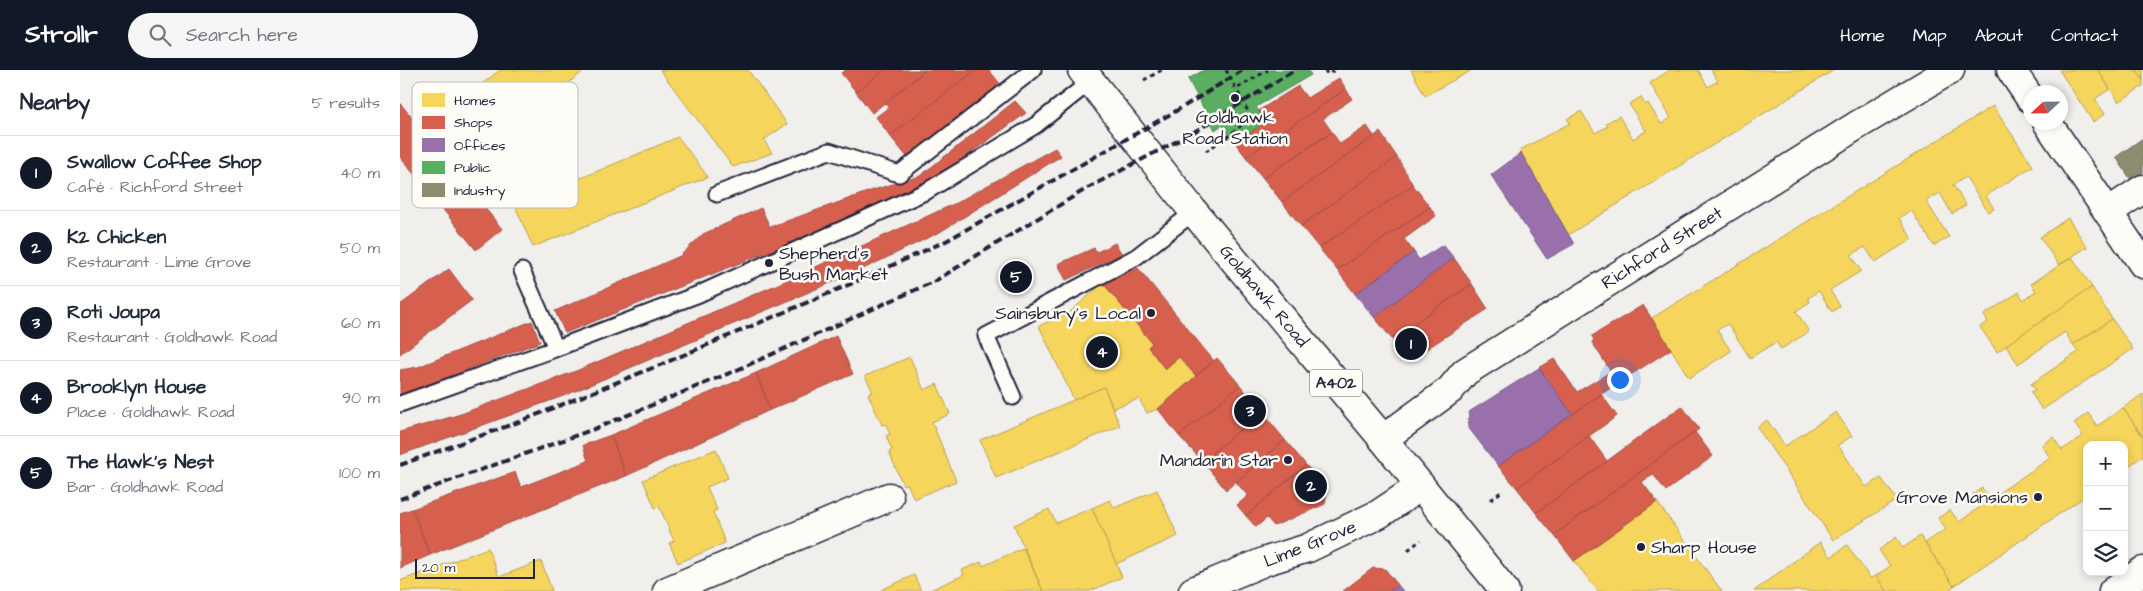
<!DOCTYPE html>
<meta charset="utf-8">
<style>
:root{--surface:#fff;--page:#f6f6f7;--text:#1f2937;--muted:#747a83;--line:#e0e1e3;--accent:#111827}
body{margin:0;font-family:"Architects Daughter",sans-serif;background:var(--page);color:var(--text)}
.controls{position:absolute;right:15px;bottom:15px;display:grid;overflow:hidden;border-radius:10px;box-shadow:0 2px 8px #0003}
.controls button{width:45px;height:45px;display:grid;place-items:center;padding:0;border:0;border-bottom:1px solid var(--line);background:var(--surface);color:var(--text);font:25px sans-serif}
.compass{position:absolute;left:1623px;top:15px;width:45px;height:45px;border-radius:50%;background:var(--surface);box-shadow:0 2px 8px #0003;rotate:248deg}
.scale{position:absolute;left:15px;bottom:12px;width:120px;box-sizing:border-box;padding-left:5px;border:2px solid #22223b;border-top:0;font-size:14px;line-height:18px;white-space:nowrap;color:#22223b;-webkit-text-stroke:4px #fdfcf7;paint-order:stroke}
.you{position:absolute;left:1219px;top:309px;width:18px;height:18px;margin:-12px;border:4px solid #fff;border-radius:50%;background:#1a73e8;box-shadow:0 0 0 8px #1a73e833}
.badge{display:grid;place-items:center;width:32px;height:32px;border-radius:50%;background:var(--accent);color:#fff;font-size:16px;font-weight:700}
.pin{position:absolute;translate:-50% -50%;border:2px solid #fff;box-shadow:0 1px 5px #0006}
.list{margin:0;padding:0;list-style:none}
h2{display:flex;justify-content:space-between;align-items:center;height:65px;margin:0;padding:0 20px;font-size:21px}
h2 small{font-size:16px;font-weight:400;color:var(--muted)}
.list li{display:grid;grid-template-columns:32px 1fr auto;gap:15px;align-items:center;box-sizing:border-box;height:75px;padding:0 20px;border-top:1px solid var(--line)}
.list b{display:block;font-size:19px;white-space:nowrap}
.list p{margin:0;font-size:16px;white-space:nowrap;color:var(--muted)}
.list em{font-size:16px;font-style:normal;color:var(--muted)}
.icon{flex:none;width:28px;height:28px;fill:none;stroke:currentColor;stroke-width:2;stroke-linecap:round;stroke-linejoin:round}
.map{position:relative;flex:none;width:1743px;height:521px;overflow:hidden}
header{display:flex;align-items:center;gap:30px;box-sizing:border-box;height:70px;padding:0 25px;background:var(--accent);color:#fff}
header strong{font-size:24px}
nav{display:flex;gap:28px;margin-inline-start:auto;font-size:18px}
.search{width:350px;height:45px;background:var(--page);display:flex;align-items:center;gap:12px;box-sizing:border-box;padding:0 18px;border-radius:28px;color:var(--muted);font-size:19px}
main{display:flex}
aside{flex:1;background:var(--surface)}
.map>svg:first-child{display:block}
.homes{fill:#f6d55c;stroke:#b69f52}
.shops{fill:#d6604d;stroke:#a04d48}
.offices{fill:#9970ab;stroke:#755989}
.public{fill:#5aae61;stroke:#498456}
.industry{fill:#8c8c6e;stroke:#6c6c5f}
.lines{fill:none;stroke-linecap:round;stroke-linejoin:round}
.service-casing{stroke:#22223b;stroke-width:19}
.minor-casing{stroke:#22223b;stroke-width:31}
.primary-casing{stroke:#22223b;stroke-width:31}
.path{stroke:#22223b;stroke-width:3;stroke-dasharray:4 4;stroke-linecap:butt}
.service{stroke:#fdfcf7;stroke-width:15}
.minor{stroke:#fdfcf7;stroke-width:28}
.primary{stroke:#fdfcf7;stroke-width:28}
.rail{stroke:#22223b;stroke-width:4;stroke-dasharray:8 4;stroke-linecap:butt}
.poi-dot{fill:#22223b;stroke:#fdfcf7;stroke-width:2}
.labels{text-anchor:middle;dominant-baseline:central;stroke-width:5;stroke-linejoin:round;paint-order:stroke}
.shield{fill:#fdfcf7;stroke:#646373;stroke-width:1}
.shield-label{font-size:16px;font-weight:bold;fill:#22223b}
.poi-label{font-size:18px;fill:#22223b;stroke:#fdfcf7;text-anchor:end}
.street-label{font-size:18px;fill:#22223b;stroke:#fdfcf7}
.key{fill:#fdfcf7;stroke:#bbbbbf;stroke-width:1}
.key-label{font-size:14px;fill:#22223b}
</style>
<header>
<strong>Strollr</strong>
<div class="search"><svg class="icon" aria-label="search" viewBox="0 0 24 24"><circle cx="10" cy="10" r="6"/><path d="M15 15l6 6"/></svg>Search here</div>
<nav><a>Home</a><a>Map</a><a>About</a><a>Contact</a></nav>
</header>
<main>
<aside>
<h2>Nearby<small>5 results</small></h2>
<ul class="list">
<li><span class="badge">1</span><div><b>Swallow Coffee Shop</b><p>Café · Richford Street</p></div><em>40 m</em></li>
<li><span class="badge">2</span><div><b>K2 Chicken</b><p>Restaurant · Lime Grove</p></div><em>50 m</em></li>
<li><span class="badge">3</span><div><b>Roti Joupa</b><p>Restaurant · Goldhawk Road</p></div><em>60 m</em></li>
<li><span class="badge">4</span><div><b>Brooklyn House</b><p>Place · Goldhawk Road</p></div><em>90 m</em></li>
<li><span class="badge">5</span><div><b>The Hawk's Nest</b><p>Bar · Goldhawk Road</p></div><em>100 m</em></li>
</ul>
</aside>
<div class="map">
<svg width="1743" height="521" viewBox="0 0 1743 521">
<rect width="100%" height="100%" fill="#f0efec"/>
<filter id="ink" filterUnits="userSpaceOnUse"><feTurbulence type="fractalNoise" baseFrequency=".02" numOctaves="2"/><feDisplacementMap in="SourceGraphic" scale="10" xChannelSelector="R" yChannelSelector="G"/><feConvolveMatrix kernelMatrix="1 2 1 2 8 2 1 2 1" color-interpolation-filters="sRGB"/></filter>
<g filter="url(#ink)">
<g class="homes">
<path d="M 100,0 L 185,0 L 60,99 L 27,57 Z"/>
<path d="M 260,0 L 348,0 L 387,54 L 364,70 L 372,83 L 333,97 Z"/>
<path d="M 1011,0 L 1072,0 L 1025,26 Z"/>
<path d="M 1270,0 L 1298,0 L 1308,17 L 1318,11 L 1311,0 L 1434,0 L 1168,165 L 1120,80 L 1170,53 L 1167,49 L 1181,41 L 1195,63 L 1208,56 L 1206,53 L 1219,46 L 1233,69 L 1246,61 L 1229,34 L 1241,27 L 1245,35 L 1248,33 L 1261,54 L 1271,48 L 1250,13 Z"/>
<path d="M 1659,0 L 1698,0 L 1710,19 L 1695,29 L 1705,44 L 1693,52 Z"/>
<path d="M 1698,0 L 1737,0 L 1743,10 L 1743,16 L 1719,32 Z"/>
<path d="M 1737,0 L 1743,0 L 1743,10 Z"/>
<path d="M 1593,36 L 1633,96 L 1586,126 L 1594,139 L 1588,142 L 1566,107 L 1553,115 L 1566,135 L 1552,144 L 1540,123 L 1526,131 L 1549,167 L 1534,176 L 1511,140 L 1499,148 L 1512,169 L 1475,192 L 1465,177 L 1451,185 L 1461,201 L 1430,220 L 1440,236 L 1432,242 L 1419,221 L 1408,228 L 1410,232 L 1396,241 L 1409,262 L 1381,279 L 1376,272 L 1350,288 L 1328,254 L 1317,260 L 1331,281 L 1289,308 L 1252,248 Z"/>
<path d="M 278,67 L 308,107 L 133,177 L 115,136 Z"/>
<path d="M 1668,148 L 1687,177 L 1659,195 L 1640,167 Z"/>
<path d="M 1672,187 L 1692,217 L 1597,282 L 1580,257 L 1588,252 L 1584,245 L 1619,222 L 1623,230 L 1636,221 L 1631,214 Z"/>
<path d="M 703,213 L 752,273 L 748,277 L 765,299 L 779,287 L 796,306 L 758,339 L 747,343 L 739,329 L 713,338 L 704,317 L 674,330 L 639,256 L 670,242 Z"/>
<path d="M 1692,217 L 1712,249 L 1673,275 L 1665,262 L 1618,294 L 1606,275 Z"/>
<path d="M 1712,249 L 1733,279 L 1642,340 L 1631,322 L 1635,320 L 1631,314 L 1678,282 L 1673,275 Z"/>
<path d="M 510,287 L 524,320 L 537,314 L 550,344 L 532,352 L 556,411 L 514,429 L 507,413 L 503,415 L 489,382 L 492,380 L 486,366 L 490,364 L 486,354 L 482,355 L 468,324 L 473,322 L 465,306 Z"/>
<path d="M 704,317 L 720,356 L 596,408 L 580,370 Z"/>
<path d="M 1743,324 L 1743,367 L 1723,338 Z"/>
<path d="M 1723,338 L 1743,367 L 1743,386 L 1724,399 L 1724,375 L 1687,375 L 1687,425 L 1554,516 L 1525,473 L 1546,459 L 1538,448 L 1550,440 L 1559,452 L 1580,437 L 1572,425 L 1582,418 L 1590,429 L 1650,388 L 1642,375 L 1653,367 L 1662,380 L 1683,366 L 1674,353 L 1688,343 L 1697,356 Z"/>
<path d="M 1436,342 L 1452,366 L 1438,375 L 1466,417 L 1481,408 L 1497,430 L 1433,470 L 1357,357 L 1367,350 L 1385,376 Z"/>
<path d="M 316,379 L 328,408 L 307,417 L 317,440 L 313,442 L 325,473 L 278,493 L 269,473 L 274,471 L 259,436 L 255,438 L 243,410 Z"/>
<path d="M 757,420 L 778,466 L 716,494 L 692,438 L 710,430 L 714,438 Z"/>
<path d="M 1257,432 L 1312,508 L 1322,521 L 1198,521 L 1174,491 Z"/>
<path d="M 692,438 L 722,507 L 690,521 L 643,521 L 614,455 L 649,439 L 656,453 Z"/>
<path d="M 1520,466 L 1554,516 L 1547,521 L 1486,521 L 1476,506 L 1490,496 L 1479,480 L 1496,467 L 1503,478 Z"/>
<path d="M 1420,472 L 1431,487 L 1447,475 L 1470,508 L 1476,506 L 1486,521 L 1354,521 Z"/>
<path d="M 88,478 L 99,507 L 141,491 L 152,521 L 0,521 L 0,511 Z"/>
<path d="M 623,478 L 643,521 L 528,521 L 564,505 L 562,500 L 581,492 L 583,496 Z"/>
<path d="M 514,505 L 521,521 L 482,521 L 481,520 Z"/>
</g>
<g class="shops">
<path d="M 446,0 L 484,0 L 456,22 L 441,3 Z"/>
<path d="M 484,0 L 526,0 L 472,43 L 456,22 Z"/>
<path d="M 526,0 L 576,0 L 490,66 L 476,47 L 489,37 L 485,33 Z"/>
<path d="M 576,0 L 589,0 L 601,15 L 508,88 L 490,66 Z"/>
<path d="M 939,8 L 946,19 L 846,87 L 836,74 L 865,51 L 858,41 L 898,16 L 907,28 Z"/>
<path d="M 946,19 L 952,29 L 923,49 L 932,62 L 863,108 L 846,87 Z"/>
<path d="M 615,31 L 626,43 L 562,89 L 525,113 L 482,136 L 165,263 L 155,241 L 280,186 L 303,164 L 361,138 L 370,157 L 473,120 L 520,106 Z"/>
<path d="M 0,33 L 102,159 L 76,180 L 0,87 Z"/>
<path d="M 967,56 L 974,66 L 882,132 L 863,108 L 932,62 L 940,74 Z"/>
<path d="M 980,62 L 997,87 L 901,156 L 882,132 Z"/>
<path d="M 655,78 L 661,86 L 540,162 L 461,200 L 166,325 L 0,385 L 0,362 L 61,344 L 176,301 L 376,215 L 554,134 Z"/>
<path d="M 997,87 L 1013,115 L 919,178 L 901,156 Z"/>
<path d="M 1013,115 L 1030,137 L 937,200 L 919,178 Z"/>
<path d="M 1030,137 L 1036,146 L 1004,169 L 1014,182 L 955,224 L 937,200 Z"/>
<path d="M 715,173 L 722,184 L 666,210 L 658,194 L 694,178 L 697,182 Z"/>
<path d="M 1054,188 L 1072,214 L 992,269 L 974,247 Z"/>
<path d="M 738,198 L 814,291 L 796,306 L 779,287 L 765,299 L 748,277 L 752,273 L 703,213 Z"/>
<path d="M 49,199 L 72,230 L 0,284 L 0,235 Z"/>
<path d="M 1072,214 L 1088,239 L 1014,287 L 1005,285 L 992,269 Z"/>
<path d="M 1243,235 L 1271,279 L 1218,313 L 1192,272 L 1194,270 L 1192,266 Z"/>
<path d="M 132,251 L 140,272 L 0,325 L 0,300 L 18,297 Z"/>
<path d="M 436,266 L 453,304 L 370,340 L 356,303 Z"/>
<path d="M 817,288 L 840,315 L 779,366 L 758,339 Z"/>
<path d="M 1154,289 L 1177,322 L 1210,302 L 1218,313 L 1172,344 L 1139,298 Z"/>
<path d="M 356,303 L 370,340 L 226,406 L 211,365 Z"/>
<path d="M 840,315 L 862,342 L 802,391 L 779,366 Z"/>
<path d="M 1201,324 L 1217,346 L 1117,418 L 1098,396 Z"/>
<path d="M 1282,336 L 1299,359 L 1154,465 L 1136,443 Z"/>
<path d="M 862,342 L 885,370 L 826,420 L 802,391 Z"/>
<path d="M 1295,362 L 1313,386 L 1266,421 L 1253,404 L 1242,412 L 1257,432 L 1174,491 L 1154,465 Z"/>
<path d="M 211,365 L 226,406 L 30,485 L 12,439 L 115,402 L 121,417 L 188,391 L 183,375 Z"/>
<path d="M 1189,366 L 1207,391 L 1136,443 L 1117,418 Z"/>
<path d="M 885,370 L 906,395 L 846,446 L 837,435 L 848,426 L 836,412 Z"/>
<path d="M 906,395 L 927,420 L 925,434 L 874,456 L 867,448 L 856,457 L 846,446 Z"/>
<path d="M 12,439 L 30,485 L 0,498 L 0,443 Z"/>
<path d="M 973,498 L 985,499 L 998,515 L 990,521 L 943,521 Z"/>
</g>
<g class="offices">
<path d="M 1121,83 L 1174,174 L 1147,189 L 1091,105 Z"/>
<path d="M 1043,175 L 1054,188 L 974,247 L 955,224 L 1014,182 L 1019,190 Z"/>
<path d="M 1139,298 L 1172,344 L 1098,396 L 1068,357 L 1069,342 Z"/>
<path d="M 998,515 L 1003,521 L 990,521 Z"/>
</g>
<path class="public" d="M 804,0 L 908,0 L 911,5 L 856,37 L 865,51 L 836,74 L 822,55 L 815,60 L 788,9 Z"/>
<path class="industry" d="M 1743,68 L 1743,102 L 1731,110 L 1716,87 Z"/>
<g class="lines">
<defs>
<g id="service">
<path d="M 317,124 L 429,81 L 499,104 L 633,0"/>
<path d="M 122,201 L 156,278"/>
<path d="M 613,327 L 586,266 L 736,187 L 794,142"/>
<path d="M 0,334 L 149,281 L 299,224 L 527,121 L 636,55 L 691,11"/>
</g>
<g id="minor">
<path d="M 1611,0 L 1630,28"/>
<path d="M 1647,52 L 1743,194"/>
<path d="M 1708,142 L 1743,119"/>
<path d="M 983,369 L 1050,320 L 1065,302 L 1456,56 L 1550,0"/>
<path d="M 267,521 L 489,427"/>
<path d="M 793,521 L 866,491 L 908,478 L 979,444 L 1021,416"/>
<path d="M 1713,521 L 1743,501"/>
</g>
<path id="primary" d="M 682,0 L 794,142 L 983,369 L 1105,521"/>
</defs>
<use href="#service" class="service-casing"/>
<use href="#minor" class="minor-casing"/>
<use href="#primary" class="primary-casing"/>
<g class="path">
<path d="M 826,0 L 836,19 L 868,0"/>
<path d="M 925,0 L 927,4 L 935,0"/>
<path d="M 744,10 L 762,0"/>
<path d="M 806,81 L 830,65 L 851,47 L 836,19"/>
<path d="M 1091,430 L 1102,421"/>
<path d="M 1008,480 L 1021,470"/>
</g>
<use href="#service" class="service"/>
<use href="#minor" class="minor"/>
<use href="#primary" class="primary"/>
<g class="rail">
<path d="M 0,395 L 124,350 L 260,295 L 453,213 L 546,171 L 783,37 L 843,0"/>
<path d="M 0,429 L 194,359 L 337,300 L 535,211 L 686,119 L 794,62 L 895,0"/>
</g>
</g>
</g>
<g class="poi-dot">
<circle cx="835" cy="28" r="5"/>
<circle cx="369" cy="193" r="5"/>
<circle cx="751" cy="243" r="5"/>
<circle cx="888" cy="390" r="5"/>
<circle cx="1638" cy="427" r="5"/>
<circle cx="1241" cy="477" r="5"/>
</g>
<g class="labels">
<rect class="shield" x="910" y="299.5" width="52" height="27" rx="4"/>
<g class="shield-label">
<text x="936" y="313">A402</text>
</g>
<g class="poi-label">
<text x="835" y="47" text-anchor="middle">Goldhawk<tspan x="835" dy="21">Road Station</tspan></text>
<text x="379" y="183" text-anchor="start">Shepherd's<tspan x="379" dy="21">Bush Market</tspan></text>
<text x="741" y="243">Sainsbury's Local</text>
<text x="878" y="390">Mandarin Star</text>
<text x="1628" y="427">Grove Mansions</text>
<text x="1251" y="477" text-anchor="start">Sharp House</text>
</g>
<g class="street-label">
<text transform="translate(1262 178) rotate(-32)">Richford Street</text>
<text transform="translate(864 226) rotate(50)">Goldhawk Road</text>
<text transform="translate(910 474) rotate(-22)">Lime Grove</text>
</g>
</g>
<rect x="12" y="12" width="166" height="126" rx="8" class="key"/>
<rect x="22" y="23" width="23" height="14" fill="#f6d55c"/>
<rect x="22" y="46" width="23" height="13" fill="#d6604d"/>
<rect x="22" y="68" width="23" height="14" fill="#9970ab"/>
<rect x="22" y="91" width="23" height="13" fill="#5aae61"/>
<rect x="22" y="113" width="23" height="14" fill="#8c8c6e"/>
<g class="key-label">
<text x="54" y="35">Homes</text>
<text x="54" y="57">Shops</text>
<text x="54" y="80">Offices</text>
<text x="54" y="102">Public</text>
<text x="54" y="125">Industry</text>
</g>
</svg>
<div class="controls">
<button>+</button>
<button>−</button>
<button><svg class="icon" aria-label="layers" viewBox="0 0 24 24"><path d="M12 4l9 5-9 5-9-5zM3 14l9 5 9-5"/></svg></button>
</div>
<svg class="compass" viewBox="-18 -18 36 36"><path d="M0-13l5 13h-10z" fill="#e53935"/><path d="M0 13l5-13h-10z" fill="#747a83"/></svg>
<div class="scale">20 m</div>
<div class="you"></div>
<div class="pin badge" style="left:1011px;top:274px">1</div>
<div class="pin badge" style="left:911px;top:416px">2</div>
<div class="pin badge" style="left:850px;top:341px">3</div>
<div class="pin badge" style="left:702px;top:282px">4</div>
<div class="pin badge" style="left:616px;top:207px">5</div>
</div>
</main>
